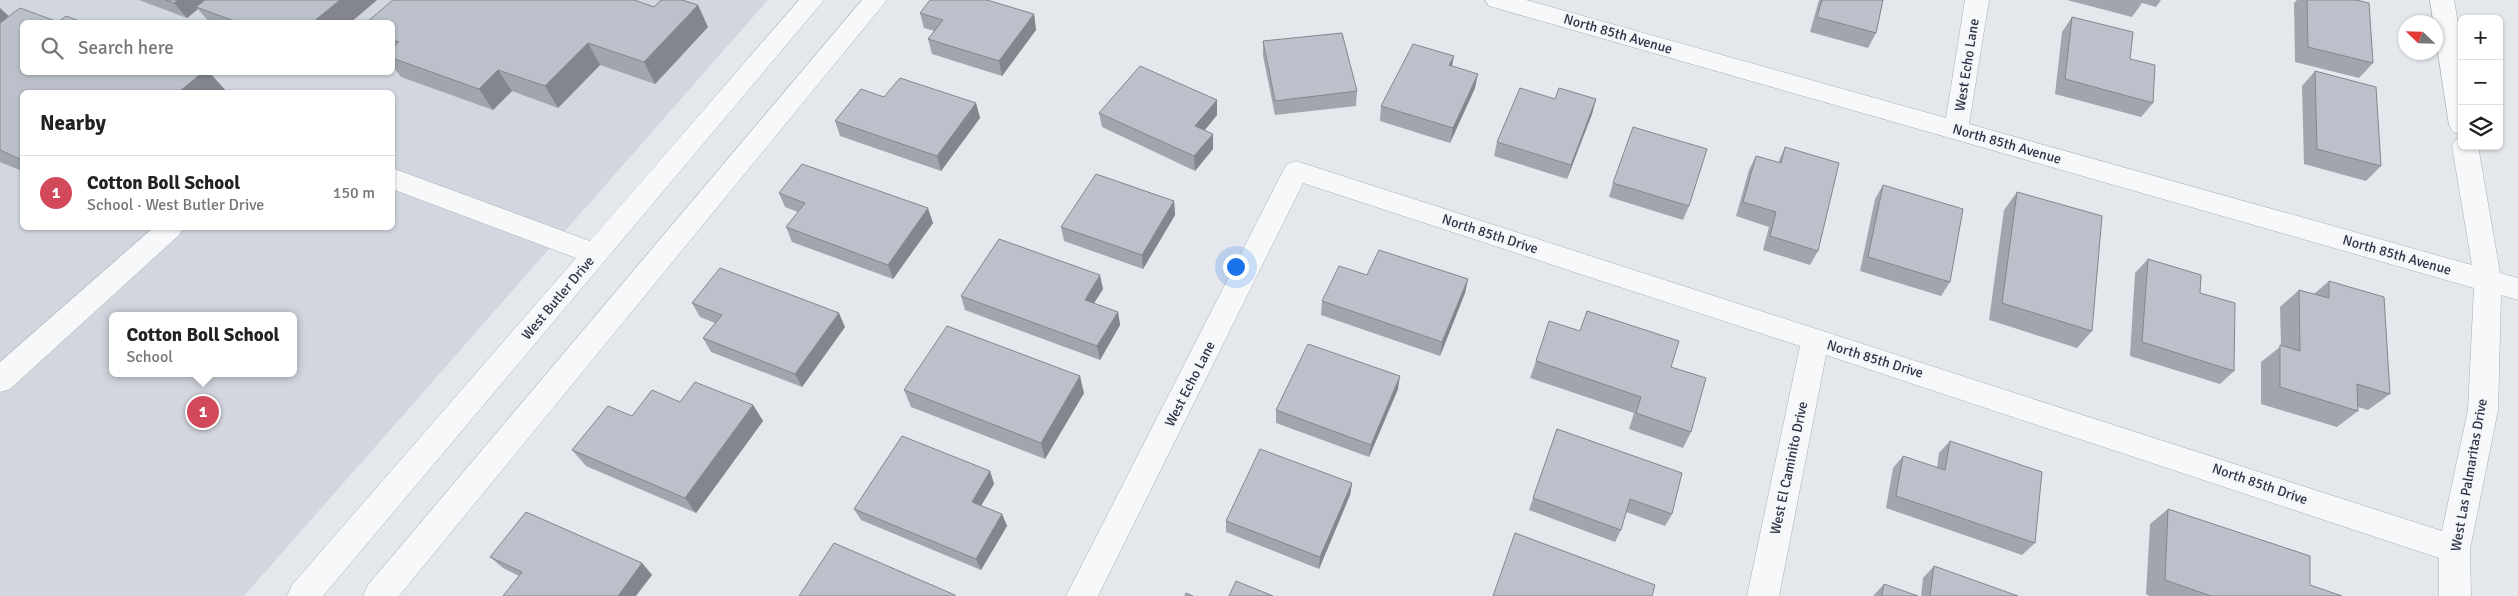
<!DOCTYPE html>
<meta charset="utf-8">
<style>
:root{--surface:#fff;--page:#f2f2f2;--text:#222;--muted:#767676;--line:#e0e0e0;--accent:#d1495b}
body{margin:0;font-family:Signika,sans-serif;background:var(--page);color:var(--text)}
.controls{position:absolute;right:15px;top:15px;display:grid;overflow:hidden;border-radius:8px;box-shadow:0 1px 4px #0004}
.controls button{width:45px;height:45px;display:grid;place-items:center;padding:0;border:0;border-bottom:1px solid var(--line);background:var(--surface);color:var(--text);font:25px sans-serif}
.compass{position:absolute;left:2398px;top:15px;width:45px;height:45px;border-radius:50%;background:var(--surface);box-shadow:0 1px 4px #0004;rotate:293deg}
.you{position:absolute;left:1235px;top:266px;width:18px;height:18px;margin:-12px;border:4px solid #fff;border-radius:50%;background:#1a73e8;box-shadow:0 0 0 8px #1a73e833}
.badge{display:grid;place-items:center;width:32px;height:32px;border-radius:50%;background:var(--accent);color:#fff;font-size:16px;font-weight:700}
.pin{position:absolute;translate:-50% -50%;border:2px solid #fff;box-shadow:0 1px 5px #0006}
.popup{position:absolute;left:109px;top:312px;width:188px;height:65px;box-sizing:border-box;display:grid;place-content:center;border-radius:8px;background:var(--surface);filter:drop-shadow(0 1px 4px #0005);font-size:16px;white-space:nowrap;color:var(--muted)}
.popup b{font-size:19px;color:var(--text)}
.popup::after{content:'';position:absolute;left:50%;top:100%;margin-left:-10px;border:10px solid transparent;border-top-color:var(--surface)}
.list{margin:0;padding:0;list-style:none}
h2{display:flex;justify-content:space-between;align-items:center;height:65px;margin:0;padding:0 20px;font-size:21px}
h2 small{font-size:16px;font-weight:400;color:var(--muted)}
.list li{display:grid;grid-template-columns:32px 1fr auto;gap:15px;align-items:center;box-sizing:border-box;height:75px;padding:0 20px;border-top:1px solid var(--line)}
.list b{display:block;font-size:19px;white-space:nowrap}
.list p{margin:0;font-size:16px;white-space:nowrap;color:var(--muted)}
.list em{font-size:16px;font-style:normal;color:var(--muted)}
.icon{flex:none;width:28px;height:28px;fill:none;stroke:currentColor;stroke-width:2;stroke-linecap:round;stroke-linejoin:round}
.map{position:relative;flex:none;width:2518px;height:596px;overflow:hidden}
.search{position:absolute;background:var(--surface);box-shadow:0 1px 4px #0004;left:20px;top:20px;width:375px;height:55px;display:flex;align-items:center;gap:12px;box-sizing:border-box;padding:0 18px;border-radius:8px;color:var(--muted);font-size:19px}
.panel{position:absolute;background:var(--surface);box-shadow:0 1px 4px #0004;left:20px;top:90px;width:375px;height:140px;border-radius:8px}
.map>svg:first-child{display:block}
.built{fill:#d2d6de;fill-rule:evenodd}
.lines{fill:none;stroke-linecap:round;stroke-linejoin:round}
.minor-casing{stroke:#a9aeb7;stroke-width:1}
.minor{fill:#f7f8fa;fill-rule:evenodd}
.wall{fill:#a1a5ae}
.shaded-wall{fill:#83868d}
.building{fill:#bbc0ca;stroke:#83868d}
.labels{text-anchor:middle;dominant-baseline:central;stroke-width:4.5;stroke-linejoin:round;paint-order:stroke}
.street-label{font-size:14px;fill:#2b3445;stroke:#f4f6f9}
</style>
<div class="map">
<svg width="2518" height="596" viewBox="0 0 2518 596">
<rect width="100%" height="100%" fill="#e4e7ec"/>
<path class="built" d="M 0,0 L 768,0 L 244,596 L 0,596 ZM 22,22 L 392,22 L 392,72 L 22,72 ZM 22,92 L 392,92 L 392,228 L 22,228 ZM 113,316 L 293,316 L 293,373 L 113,373 Z"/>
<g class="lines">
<defs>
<g id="minor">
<path d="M 799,0 L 824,0 L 323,596 L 287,596 L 292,585 L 576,258 L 392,189 L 392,168 L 590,241 Z"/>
<path d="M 862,0 L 887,0 L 399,596 L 363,596 L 368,585 Z"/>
<path d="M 1485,0 L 1526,0 L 1946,118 L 1965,0 L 1989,0 L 1969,124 L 2472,265 L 2452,146 L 2456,139 L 2462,137 L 2462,146 L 2478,146 L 2500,273 L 2518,278 L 2518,300 L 2501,295 L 2498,410 L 2470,549 L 2471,596 L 2439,596 L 2439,558 L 1826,355 L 1779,596 L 1747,596 L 1800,346 L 1303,183 L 1098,596 L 1066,596 L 1283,171 L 1287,164 L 1296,161 L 2442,531 L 2468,410 L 2474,288 L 1489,6 Z"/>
<path d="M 2430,0 L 2454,0 L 2462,48 L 2462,134 L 2453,132 L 2449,125 Z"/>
<path d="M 153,228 L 183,228 L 179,235 L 10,389 L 0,392 L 0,362 Z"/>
</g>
</defs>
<use href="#minor" class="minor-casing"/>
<use href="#minor" class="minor"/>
</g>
<g class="wall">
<path d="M 139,0 L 377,0 L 351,22 L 209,22 L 198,9 L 187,18 Z"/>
<path d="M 1819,0 L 1883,0 L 1876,33 L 1868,48 L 1810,32 Z"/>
<path d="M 2067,0 L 2161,0 L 2156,7 L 2142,3 L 2132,17 Z"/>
<path d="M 2297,0 L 2356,0 L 2373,63 L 2359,78 L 2295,62 L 2294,3 Z"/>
<path d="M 0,8 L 9,16 L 22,72 L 209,72 L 226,91 L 224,92 L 22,92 L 22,171 L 0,162 Z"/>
<path d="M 920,13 L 1034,14 L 1036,30 L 1002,76 L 932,54 L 928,39 L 934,31 L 924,28 Z"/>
<path d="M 2072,17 L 2130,59 L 2153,103 L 2141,117 L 2055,94 L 2062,32 Z"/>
<path d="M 392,22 L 708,27 L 655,84 L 600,65 L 558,108 L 512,91 L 493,110 L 401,77 L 392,65 Z"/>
<path d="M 1263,41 L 1357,91 L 1356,106 L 1275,115 L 1263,56 Z"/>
<path d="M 1452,66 L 1475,88 L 1450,143 L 1380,121 L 1381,106 Z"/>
<path d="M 2315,71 L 2381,166 L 2366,181 L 2304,164 L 2302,86 Z"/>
<path d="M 884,97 L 976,103 L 980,118 L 941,171 L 840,136 L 835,121 Z"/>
<path d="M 1555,99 L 1596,99 L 1592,114 L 1567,179 L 1494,156 L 1497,142 Z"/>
<path d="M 1099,113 L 1217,115 L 1204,131 L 1213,149 L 1195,171 L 1102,127 Z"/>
<path d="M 1785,147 L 1818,251 L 1810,265 L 1763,250 L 1769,227 L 1736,216 L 1749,170 L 1756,156 L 1778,163 Z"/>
<path d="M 1613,183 L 1689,206 L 1683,220 L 1609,197 Z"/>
<path d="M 1883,185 L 1950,282 L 1941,296 L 1860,271 L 1875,199 Z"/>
<path d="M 2017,192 L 2092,331 L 2077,348 L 1989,320 L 2004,210 Z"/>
<path d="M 779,193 L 933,223 L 893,279 L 792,242 L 786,227 L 798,212 L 785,207 Z"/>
<path d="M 1174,201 L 1175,215 L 1143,269 L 1064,241 L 1061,227 Z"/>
<path d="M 2148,259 L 2234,371 L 2220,384 L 2130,356 L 2135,273 Z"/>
<path d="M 1367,275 L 1468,279 L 1465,293 L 1440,356 L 1321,315 L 1322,301 Z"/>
<path d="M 2329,281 L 2390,394 L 2368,410 L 2358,407 L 2358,411 L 2337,427 L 2261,404 L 2261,362 L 2281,346 L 2280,307 L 2299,290 L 2314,294 Z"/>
<path d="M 1103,289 L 1094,303 L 1118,312 L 1120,325 L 1100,360 L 965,310 L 961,296 Z"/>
<path d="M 692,303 L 845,327 L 802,387 L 711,352 L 703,338 L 715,323 L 700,317 Z"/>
<path d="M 1536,361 L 1671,367 L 1691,432 L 1683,448 L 1629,429 L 1634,413 L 1530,378 Z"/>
<path d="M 1398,389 L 1369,457 L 1276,423 L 1276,410 Z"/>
<path d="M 904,390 L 1084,393 L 1045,459 L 911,407 Z"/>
<path d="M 680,402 L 753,405 L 763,421 L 696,513 L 586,466 L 572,450 L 632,416 Z"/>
<path d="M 1557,429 L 1672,514 L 1665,526 L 1626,512 L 1621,530 L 1615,542 L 1529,510 Z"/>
<path d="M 1950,441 L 2035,543 L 2022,555 L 1886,508 L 1893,468 L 1903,456 L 1937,468 L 1939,453 Z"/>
<path d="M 990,471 L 994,484 L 981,506 L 1002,514 L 1007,526 L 981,570 L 861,520 L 854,509 Z"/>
<path d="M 1352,483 L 1350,495 L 1319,569 L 1226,532 L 1226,521 Z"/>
<path d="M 2168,509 L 2310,585 L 2342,596 L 2150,596 L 2146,594 L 2150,524 Z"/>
<path d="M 490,557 L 642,563 L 652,575 L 519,576 L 503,568 Z"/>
<path d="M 1934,566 L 2018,596 L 1921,596 L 1923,578 Z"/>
<path d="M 1884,584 L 1882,596 L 1873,596 L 1874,595 Z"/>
</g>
<g class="shaded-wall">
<path d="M 178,0 L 210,0 L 196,7 L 198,9 L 187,18 L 174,3 Z"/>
<path d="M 340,0 L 377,0 L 351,22 L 313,22 Z"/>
<path d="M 698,5 L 708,27 L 655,84 L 644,62 Z"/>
<path d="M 0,8 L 17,25 L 0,37 Z"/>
<path d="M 1034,14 L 1036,30 L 1002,76 L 999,61 Z"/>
<path d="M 588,43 L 600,65 L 558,108 L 545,86 Z"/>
<path d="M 1454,56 L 1451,71 L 1449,65 Z"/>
<path d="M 498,70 L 512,91 L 493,110 L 479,89 Z"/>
<path d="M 203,72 L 209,72 L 226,91 L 224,92 L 179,92 Z"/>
<path d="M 1478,74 L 1475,88 L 1450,143 L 1453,128 Z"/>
<path d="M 1596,99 L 1592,114 L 1567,179 L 1571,165 Z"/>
<path d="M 1217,100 L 1217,115 L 1196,141 L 1195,126 Z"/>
<path d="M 976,103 L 980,118 L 941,171 L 937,156 Z"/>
<path d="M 1213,134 L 1213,149 L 1195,171 L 1194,156 Z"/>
<path d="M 1174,201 L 1175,215 L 1143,269 L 1142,255 Z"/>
<path d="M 928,208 L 933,223 L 893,279 L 888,265 Z"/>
<path d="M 1100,275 L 1103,289 L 1087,314 L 1085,300 Z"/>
<path d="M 1468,279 L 1465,293 L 1440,356 L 1442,342 Z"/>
<path d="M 1118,312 L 1120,325 L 1100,360 L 1097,346 Z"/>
<path d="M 839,313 L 845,327 L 802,387 L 795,374 Z"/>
<path d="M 1080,376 L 1084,393 L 1045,459 L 1041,443 Z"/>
<path d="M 1400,376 L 1398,389 L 1369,457 L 1371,445 Z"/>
<path d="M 753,405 L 763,421 L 696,513 L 685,498 Z"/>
<path d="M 990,471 L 994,484 L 976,514 L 972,502 Z"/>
<path d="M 1352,483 L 1350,495 L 1319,569 L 1320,557 Z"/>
<path d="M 1002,514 L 1007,526 L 981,570 L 976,559 Z"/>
<path d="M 642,563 L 652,575 L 636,596 L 618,596 Z"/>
</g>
<g class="building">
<path d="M 166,0 L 178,0 L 174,3 Z"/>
<path d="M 205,0 L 340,0 L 313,22 L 237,22 L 196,7 Z"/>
<path d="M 393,0 L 634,0 L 654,7 L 661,0 L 682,0 L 698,5 L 644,62 L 588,43 L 545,86 L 498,70 L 479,89 L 392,58 L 392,48 L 399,42 L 392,40 L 392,22 L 367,22 Z"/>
<path d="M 930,0 L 987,0 L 1034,14 L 999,61 L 928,39 L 943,20 L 920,13 Z"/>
<path d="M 1822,0 L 1883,0 L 1876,33 L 1817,17 Z"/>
<path d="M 2307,0 L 2356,0 L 2369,3 L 2373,63 L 2308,47 Z"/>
<path d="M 20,8 L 58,22 L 66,16 L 82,22 L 22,22 L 22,72 L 203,72 L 179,92 L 22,92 L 22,160 L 0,150 L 0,23 Z"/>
<path d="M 2072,17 L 2133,32 L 2130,59 L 2155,65 L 2153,103 L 2065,79 Z"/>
<path d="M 1342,33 L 1357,91 L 1275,101 L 1263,41 Z"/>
<path d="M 1413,44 L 1454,56 L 1449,65 L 1478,74 L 1453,128 L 1381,106 Z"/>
<path d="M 1140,66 L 1217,100 L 1195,126 L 1213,134 L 1194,156 L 1099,113 Z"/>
<path d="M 2315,71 L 2376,87 L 2381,166 L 2317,149 Z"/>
<path d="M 900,78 L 976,103 L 937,156 L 835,121 L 861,89 L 884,97 Z"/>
<path d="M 1520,88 L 1555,99 L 1559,88 L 1596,99 L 1571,165 L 1497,142 Z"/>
<path d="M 1633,127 L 1707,149 L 1689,206 L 1613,183 Z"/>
<path d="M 1785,147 L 1839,163 L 1818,251 L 1770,236 L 1776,212 L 1743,202 L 1756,156 L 1781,163 Z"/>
<path d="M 802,164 L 928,208 L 888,265 L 786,227 L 805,203 L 779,193 Z"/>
<path d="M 1096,174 L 1174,201 L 1142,255 L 1061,227 Z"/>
<path d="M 1883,185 L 1963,209 L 1950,282 L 1868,257 Z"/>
<path d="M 2017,192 L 2102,216 L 2092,331 L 2002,303 Z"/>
<path d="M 999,239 L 1100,275 L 1085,300 L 1118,312 L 1097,346 L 961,296 Z"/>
<path d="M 1379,250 L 1468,279 L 1442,342 L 1322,301 L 1339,266 L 1367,275 Z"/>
<path d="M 2148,259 L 2201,275 L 2200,293 L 2235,303 L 2234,371 L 2142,342 Z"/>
<path d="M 720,268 L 839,313 L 795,374 L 703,338 L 722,315 L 692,303 Z"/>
<path d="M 2329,281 L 2384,297 L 2390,394 L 2357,384 L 2358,411 L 2280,387 L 2280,345 L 2300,351 L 2299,290 L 2329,298 Z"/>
<path d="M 1587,311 L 1679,341 L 1671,367 L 1706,378 L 1691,432 L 1636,413 L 1641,397 L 1536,361 L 1549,321 L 1580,331 Z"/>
<path d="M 947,326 L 1080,376 L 1041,443 L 904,390 Z"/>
<path d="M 1308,344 L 1400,376 L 1371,445 L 1276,410 Z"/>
<path d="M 695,382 L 753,405 L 685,498 L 572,450 L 608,406 L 632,416 L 652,390 L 680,402 Z"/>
<path d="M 1557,429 L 1682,473 L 1672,514 L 1630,499 L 1621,530 L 1533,498 Z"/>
<path d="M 902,436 L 990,471 L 972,502 L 1002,514 L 976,559 L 854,509 Z"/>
<path d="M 1950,441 L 2042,472 L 2035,543 L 1896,496 L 1903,456 L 1945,470 Z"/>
<path d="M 1260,449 L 1352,483 L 1320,557 L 1226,521 Z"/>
<path d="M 2168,509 L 2310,556 L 2310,585 L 2342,596 L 2211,596 L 2165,580 Z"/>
<path d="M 526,512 L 642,563 L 618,596 L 503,596 L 522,572 L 490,557 Z"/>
<path d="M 1515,533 L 1655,585 L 1652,596 L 1493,596 Z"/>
<path d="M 834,543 L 955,595 L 955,596 L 799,596 Z"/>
<path d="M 1934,566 L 2018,596 L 1930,596 Z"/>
<path d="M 1236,581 L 1273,596 L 1229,596 Z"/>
<path d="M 1884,584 L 1918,596 L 1882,596 Z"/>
<path d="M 1186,593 L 1193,596 L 1185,596 Z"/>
</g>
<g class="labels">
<g class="street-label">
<text transform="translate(1618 34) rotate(16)">North 85th Avenue</text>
<text transform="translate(1967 65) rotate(-81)">West Echo Lane</text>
<text transform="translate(2007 144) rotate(16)">North 85th Avenue</text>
<text transform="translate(1490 234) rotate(18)">North 85th Drive</text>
<text transform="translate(2397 255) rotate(16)">North 85th Avenue</text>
<text transform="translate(558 298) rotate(-50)">West Butler Drive</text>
<text transform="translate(1875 359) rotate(17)">North 85th Drive</text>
<text transform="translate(1190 384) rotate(-63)">West Echo Lane</text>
<text transform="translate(1789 468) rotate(-78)">West El Caminito Drive</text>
<text transform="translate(2469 475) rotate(-80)">West Las Palmaritas Drive</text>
<text transform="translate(2260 484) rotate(19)">North 85th Drive</text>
</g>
</g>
</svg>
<div class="controls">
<button>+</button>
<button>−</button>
<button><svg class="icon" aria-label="layers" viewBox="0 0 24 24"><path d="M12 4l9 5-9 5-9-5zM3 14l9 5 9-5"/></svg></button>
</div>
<svg class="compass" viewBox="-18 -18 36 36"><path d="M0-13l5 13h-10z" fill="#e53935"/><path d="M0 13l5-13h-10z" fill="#767676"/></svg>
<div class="you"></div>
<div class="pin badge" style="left:203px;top:412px">1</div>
<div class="popup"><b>Cotton Boll School</b>School</div>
<div class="search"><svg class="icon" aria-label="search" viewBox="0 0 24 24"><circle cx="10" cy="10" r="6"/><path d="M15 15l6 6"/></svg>Search here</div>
<section class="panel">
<h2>Nearby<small></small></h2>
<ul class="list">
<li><span class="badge">1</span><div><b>Cotton Boll School</b><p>School · West Butler Drive</p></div><em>150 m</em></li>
</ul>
</section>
</div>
